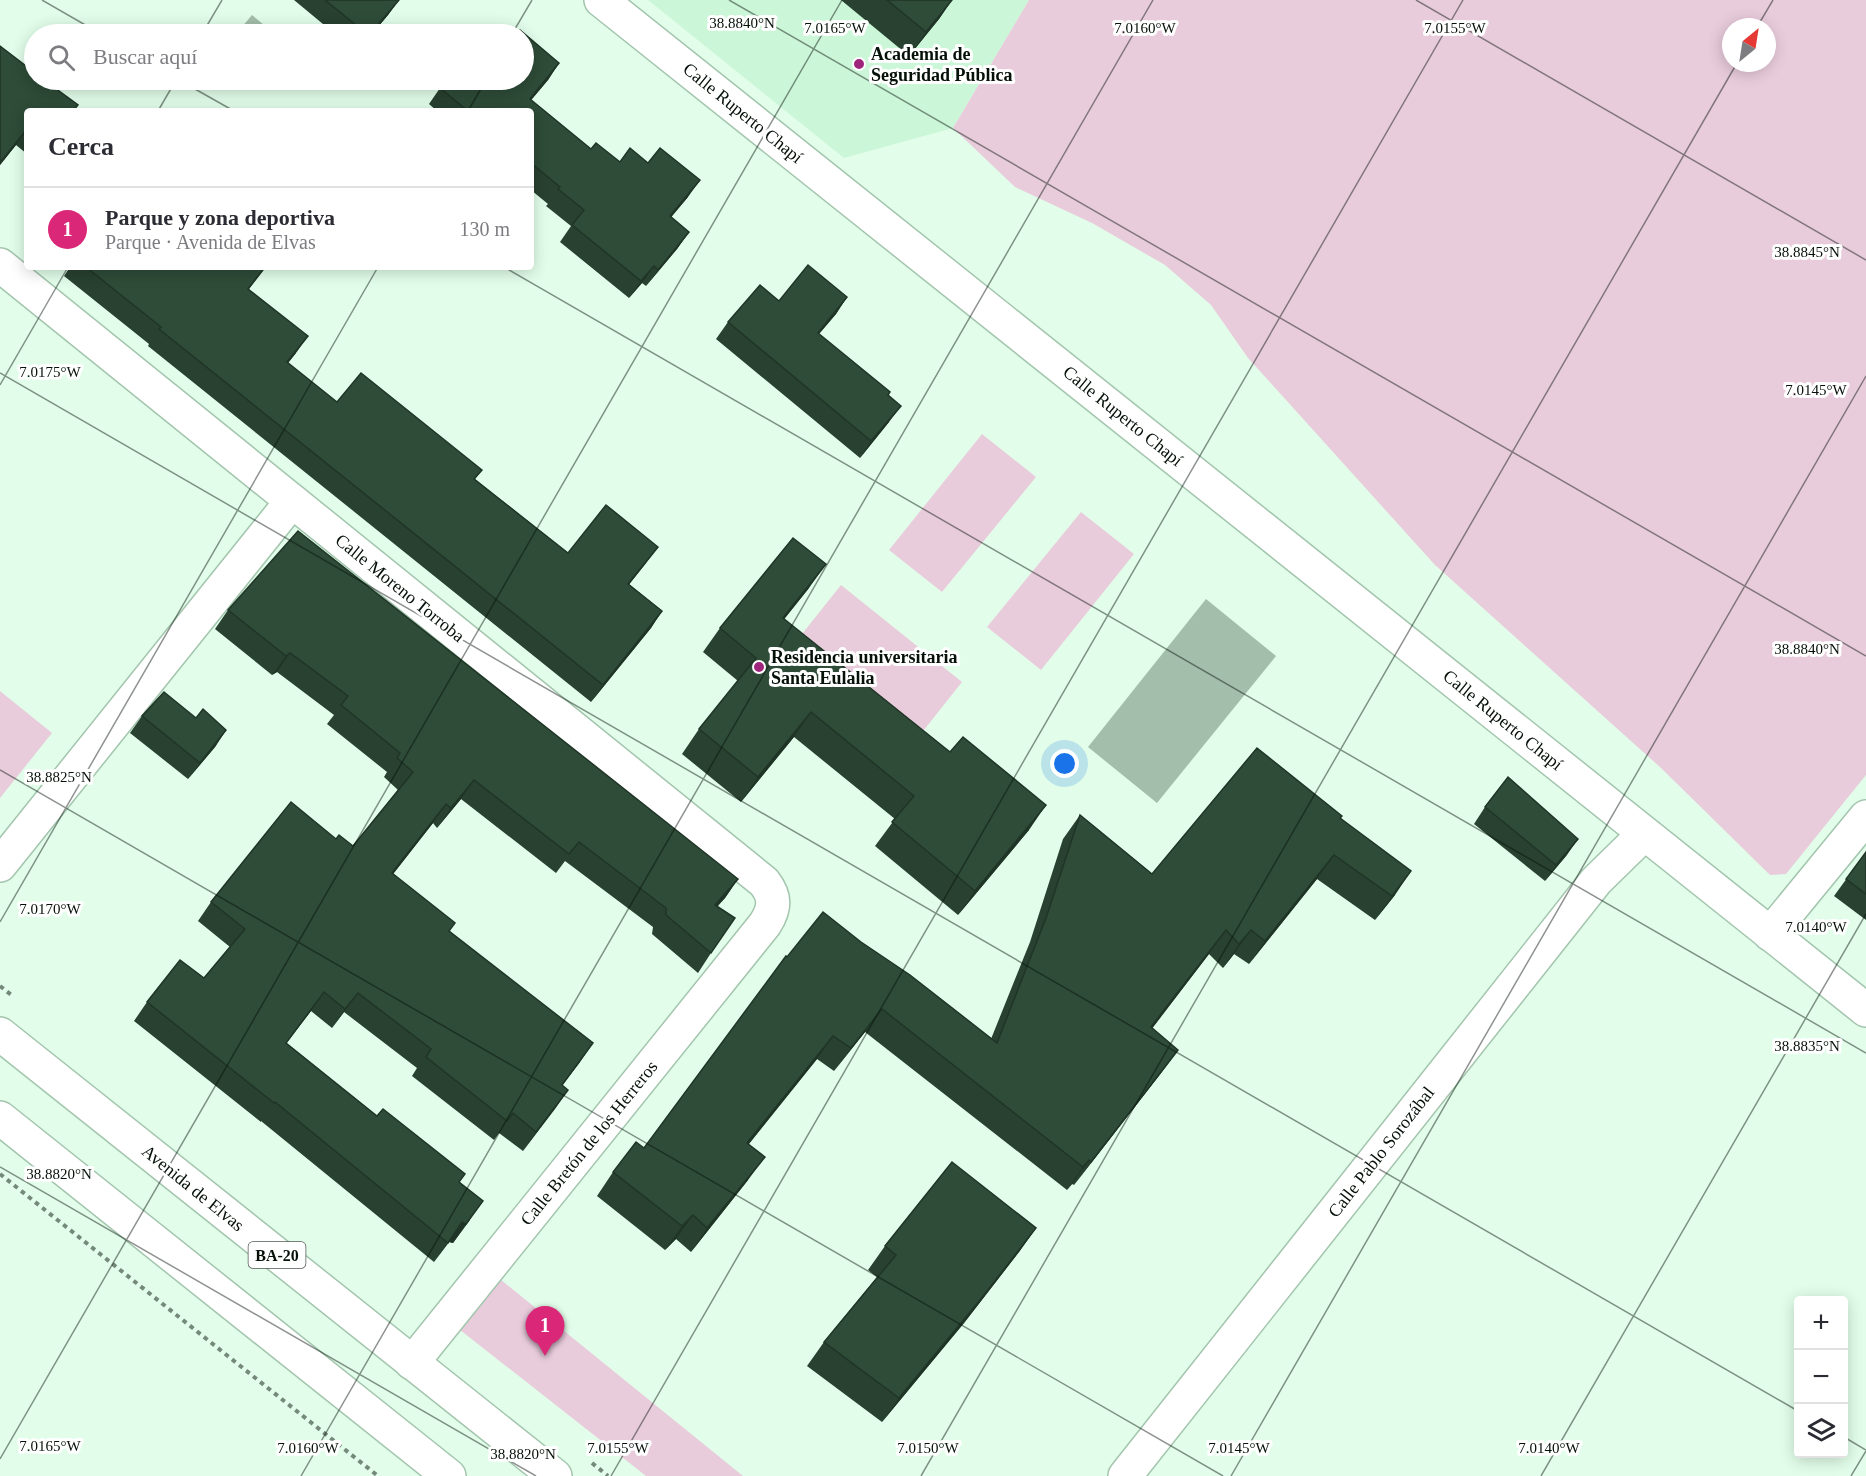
<!DOCTYPE html>
<html lang="es">
<meta charset="utf-8">
<style>
:root{--surface:#fff;--page:#f2f2f3;--text:#2b2b33;--muted:#7c7c81;--line:#e1e1e2;--accent:#db2777}
body{margin:0;font-family:"Times New Roman",serif;background:var(--page);color:var(--text)}
.controls{position:absolute;right:18px;bottom:18px;display:grid;overflow:hidden;border-radius:6px;box-shadow:0 3px 15px #0003}
.controls button{width:54px;height:54px;display:grid;place-items:center;padding:0;border:0;border-bottom:2px solid var(--line);background:var(--surface);color:var(--text);font:30px sans-serif}
.compass{position:absolute;left:1722px;top:18px;width:54px;height:54px;border-radius:50%;background:var(--surface);box-shadow:0 3px 15px #0003;rotate:30deg}
.you{position:absolute;left:1065px;top:764px;width:21px;height:21px;margin:-15px;border:4px solid #fff;border-radius:50%;background:#1a73e8;box-shadow:0 0 0 9px #1a73e833}
.badge{display:grid;place-items:center;width:39px;height:39px;border-radius:50%;background:var(--accent);color:#fff;font-size:20px;font-weight:700}
.pin{position:absolute;translate:-50% -50px;filter:drop-shadow(0 2px 3px #0008)}
.pin::after{content:'';position:absolute;top:32px;width:21px;height:18px;background:inherit;clip-path:polygon(0 0,100% 0,50% 100%)}
.list{margin:0;padding:0;list-style:none}
h2{display:flex;justify-content:space-between;align-items:center;height:78px;margin:0;padding:0 24px;font-size:26px}
h2 small{font-size:20px;font-weight:400;color:var(--muted)}
.list li{display:grid;grid-template-columns:39px 1fr auto;gap:18px;align-items:center;box-sizing:border-box;height:84px;padding:0 24px;border-top:2px solid var(--line)}
.list b{display:block;font-size:22px;white-space:nowrap}
.list p{margin:0;font-size:20px;white-space:nowrap;color:var(--muted)}
.list em{font-size:20px;font-style:normal;color:var(--muted)}
.icon{flex:none;width:33px;height:33px;fill:none;stroke:currentColor;stroke-width:2;stroke-linecap:round;stroke-linejoin:round}
.map{position:relative;flex:none;width:1866px;height:1476px;overflow:hidden}
.search{position:absolute;background:var(--surface);box-shadow:0 3px 15px #0003;left:24px;top:24px;width:510px;height:66px;display:flex;align-items:center;gap:15px;box-sizing:border-box;padding:0 21px;border-radius:33px;color:var(--muted);font-size:22px}
.panel{position:absolute;background:var(--surface);box-shadow:0 3px 15px #0003;left:24px;top:108px;width:510px;height:162px;border-radius:6px}
.map>svg:first-child{display:block}
.built{fill:#ccf6d8}
.green{fill:#e9ccdc;fill-rule:evenodd}
.water{fill:#a3beab}
.lines{fill:none;stroke-linecap:round;stroke-linejoin:round}
.minor-casing{stroke:#a3c5ad;stroke-width:36}
.highway-casing{stroke:#a3c5ad;stroke-width:36}
.path{stroke:#75897b;stroke-width:4;stroke-dasharray:4.5 4.5;stroke-linecap:butt}
.minor{stroke:#fff;stroke-width:33}
.highway{stroke:#fff;stroke-width:33}
.wall{fill:#284130}
.shaded-wall{fill:#203527}
.building{fill:#2e4c38;stroke:#203527;stroke-width:1.5}
.ticks{fill:none;stroke:#051008;stroke-width:1.5;stroke-opacity:0.45}
.poi-dot{fill:#9f257c;stroke:#fff;stroke-width:2}
.labels{text-anchor:middle;dominant-baseline:central;stroke-width:6;stroke-linejoin:round;paint-order:stroke}
.shield{fill:#fff;stroke:#505852;stroke-width:1.5}
.shield-label{font-size:16px;font-weight:bold;fill:#051008}
.poi-label{font-size:18px;font-weight:bold;fill:#051008;stroke:#fff;text-anchor:start}
.street-label{font-size:18px;fill:#051008;stroke:#fff}
.ticks-label{font-size:15px;text-anchor:middle;fill:#051008;stroke:#fff;stroke-width:6;stroke-linejoin:round;paint-order:stroke}
</style>
<div class="map">
<svg width="1866" height="1476" viewBox="0 0 1866 1476">
<rect width="100%" height="100%" fill="#e2feea"/>
<path class="built" d="M 648,0 L 1029,0 L 953,128 L 844,158 Z"/>
<g class="green">
<path d="M 1029,0 L 1866,0 L 1866,775 L 1786,874 L 1770,875 L 1661,768 L 1435,565 L 1248,358 L 1211,305 L 1165,265 L 1092,223 L 1015,187 L 953,128 ZM 1731,27 L 1767,27 L 1767,63 L 1731,63 Z"/>
<path d="M 982,434 L 1036,477 L 942,592 L 889,550 Z"/>
<path d="M 1081,512 L 1134,554 L 1041,670 L 987,627 Z"/>
<path d="M 841,585 L 962,682 L 912,745 L 790,649 Z"/>
<path d="M 0,691 L 52,733 L 0,798 Z"/>
<path d="M 495,1275 L 743,1476 L 646,1476 L 455,1326 Z"/>
</g>
<g class="water">
<path d="M 252,15 L 275,34 L 236,34 Z"/>
<path d="M 1206,599 L 1276,656 L 1157,803 L 1088,747 Z"/>
</g>
<g class="lines">
<defs>
<g id="minor">
<path d="M 601,0 L 1866,1010"/>
<path d="M 0,265 L 764,882 C 776,897 775,908 765,924 L 412,1363"/>
<path d="M 0,865 L 292,501"/>
<path d="M 1770,934 L 1866,817"/>
<path d="M 1125,1476 L 1596,881 L 1644,834"/>
</g>
<g id="highway">
<path d="M 0,1034 L 555,1476"/>
<path d="M 0,1118 L 449,1476"/>
</g>
</defs>
<use href="#minor" class="minor-casing"/>
<use href="#highway" class="highway-casing"/>
<g class="path">
<path d="M 0,986 L 14,997"/>
<path d="M 0,1174 L 378,1476"/>
<path d="M 592,1463 L 608,1476"/>
</g>
<use href="#minor" class="minor"/>
<use href="#highway" class="highway"/>
</g>
<g class="wall">
<path d="M 294,0 L 399,0 L 388,15 L 372,34 L 335,34 Z"/>
<path d="M 841,0 L 952,0 L 939,19 L 909,56 Z"/>
<path d="M 0,46 L 27,111 L 27,154 L 16,145 L 0,165 Z"/>
<path d="M 559,63 L 548,80 L 531,100 L 591,149 L 620,162 L 688,197 L 671,217 L 689,232 L 677,249 L 646,286 L 642,283 L 629,298 L 560,242 L 571,226 L 546,206 L 548,204 L 531,190 L 531,111 L 437,111 L 429,104 L 440,88 Z"/>
<path d="M 70,267 L 266,267 L 249,289 L 296,353 L 288,363 L 337,402 L 482,470 L 475,479 L 568,553 L 646,563 L 629,584 L 662,611 L 651,628 L 591,702 L 148,346 L 149,344 L 64,276 Z"/>
<path d="M 847,297 L 836,314 L 819,334 L 888,395 L 889,422 L 860,458 L 716,339 L 728,322 L 779,301 Z"/>
<path d="M 809,588 L 784,619 L 1029,830 L 958,915 L 875,846 L 895,819 L 794,737 L 741,802 L 682,754 L 699,729 L 738,681 L 703,652 L 720,628 Z"/>
<path d="M 228,610 L 738,879 L 725,898 L 717,906 L 711,953 L 698,973 L 652,934 L 653,927 L 565,861 L 556,873 L 461,799 L 437,828 L 433,823 L 393,874 L 580,1062 L 562,1085 L 568,1090 L 523,1151 L 499,1133 L 494,1140 L 412,1076 L 417,1068 L 344,1012 L 332,1028 L 311,1011 L 286,1043 L 459,1182 L 470,1220 L 453,1243 L 449,1242 L 434,1262 L 261,1121 L 261,1122 L 134,1021 L 147,1002 L 204,978 L 230,947 L 198,921 L 211,902 L 336,839 L 353,846 L 398,790 L 384,777 L 387,772 L 327,724 L 334,715 L 277,672 L 272,675 L 215,629 Z"/>
<path d="M 142,716 L 196,718 L 226,730 L 215,747 L 188,779 L 130,733 Z"/>
<path d="M 1485,807 L 1578,839 L 1566,856 L 1545,881 L 1474,824 Z"/>
<path d="M 1080,815 L 1152,874 L 1341,818 L 1395,895 L 1375,920 L 1317,879 L 1249,964 L 1234,954 L 1223,968 L 1209,954 L 1152,1028 L 1178,1050 L 1161,1073 L 1074,1185 L 1072,1184 L 1067,1190 L 865,1032 L 834,1071 L 817,1059 L 749,1144 L 748,1180 L 691,1252 L 676,1239 L 665,1250 L 597,1196 L 613,1172 L 644,1148 L 787,957 L 861,942 L 991,1039 L 1030,942 L 1063,839 Z"/>
<path d="M 1866,852 L 1866,920 L 1834,896 Z"/>
<path d="M 1036,1228 L 1019,1252 L 964,1323 L 882,1422 L 807,1366 L 824,1342 L 877,1277 L 868,1270 L 885,1246 Z"/>
</g>
<g class="shaded-wall">
<path d="M 399,0 L 388,15 L 372,34 L 370,34 Z"/>
<path d="M 952,0 L 939,19 L 909,56 L 926,32 Z"/>
<path d="M 559,63 L 548,80 L 522,111 L 530,99 Z"/>
<path d="M 27,129 L 16,145 L 0,165 L 0,163 Z"/>
<path d="M 700,180 L 688,197 L 658,233 L 670,216 Z"/>
<path d="M 689,232 L 677,249 L 646,286 L 658,270 Z"/>
<path d="M 654,266 L 642,283 L 629,298 L 641,281 Z"/>
<path d="M 847,297 L 836,314 L 806,349 L 818,333 Z"/>
<path d="M 308,336 L 296,353 L 275,379 L 287,362 Z"/>
<path d="M 901,406 L 889,422 L 860,458 L 871,441 Z"/>
<path d="M 658,547 L 646,563 L 617,600 L 628,584 Z"/>
<path d="M 826,564 L 809,588 L 766,642 L 783,618 Z"/>
<path d="M 662,611 L 651,628 L 591,702 L 603,685 Z"/>
<path d="M 290,653 L 277,672 L 272,675 L 286,656 Z"/>
<path d="M 811,712 L 794,737 L 741,802 L 758,777 Z"/>
<path d="M 226,730 L 215,747 L 188,779 L 200,763 Z"/>
<path d="M 474,780 L 461,799 L 437,828 L 451,808 Z"/>
<path d="M 446,804 L 433,823 L 379,892 L 392,873 Z"/>
<path d="M 1046,805 L 1029,830 L 958,915 L 975,891 Z"/>
<path d="M 1578,839 L 1566,856 L 1545,881 L 1556,865 Z"/>
<path d="M 1334,855 L 1317,879 L 1249,964 L 1265,941 Z"/>
<path d="M 1411,871 L 1395,895 L 1375,920 L 1392,896 Z"/>
<path d="M 738,879 L 725,898 L 702,924 L 715,905 Z"/>
<path d="M 1226,930 L 1209,954 L 1135,1051 L 1151,1027 Z"/>
<path d="M 1251,930 L 1234,954 L 1223,968 L 1239,944 Z"/>
<path d="M 324,992 L 311,1011 L 272,1062 L 286,1043 Z"/>
<path d="M 358,993 L 344,1012 L 332,1028 L 345,1009 Z"/>
<path d="M 882,1009 L 865,1032 L 834,1071 L 851,1048 Z"/>
<path d="M 833,1036 L 817,1059 L 730,1167 L 747,1143 Z"/>
<path d="M 593,1043 L 580,1062 L 548,1104 L 562,1085 Z"/>
<path d="M 1178,1050 L 1161,1073 L 1074,1185 L 1091,1162 Z"/>
<path d="M 568,1090 L 555,1109 L 523,1151 L 536,1132 Z"/>
<path d="M 765,1157 L 748,1180 L 691,1252 L 707,1228 Z"/>
<path d="M 1089,1160 L 1072,1184 L 1067,1190 L 1083,1167 Z"/>
<path d="M 483,1201 L 453,1243 L 449,1242 L 434,1262 L 462,1222 Z"/>
<path d="M 693,1215 L 676,1239 L 665,1250 L 682,1226 Z"/>
<path d="M 1036,1228 L 1019,1252 L 964,1323 L 882,1422 L 899,1398 Z"/>
</g>
<g class="building">
<path d="M 325,0 L 399,0 L 370,34 L 367,34 Z"/>
<path d="M 887,0 L 952,0 L 926,32 Z"/>
<path d="M 520,30 L 559,63 L 530,99 L 591,149 L 596,143 L 620,162 L 630,148 L 648,163 L 660,148 L 700,180 L 670,216 L 689,232 L 658,270 L 654,266 L 641,281 L 572,225 L 584,210 L 558,189 L 560,187 L 531,163 L 531,111 L 468,111 L 440,88 L 447,80 L 524,80 L 524,34 L 517,34 Z"/>
<path d="M 0,46 L 34,72 L 34,80 L 44,80 L 78,105 L 73,111 L 27,111 L 27,129 L 0,163 Z"/>
<path d="M 808,265 L 847,297 L 818,333 L 890,392 L 888,395 L 901,406 L 871,441 L 728,322 L 760,285 L 779,301 Z"/>
<path d="M 86,267 L 265,267 L 248,289 L 308,336 L 287,362 L 337,402 L 361,373 L 482,470 L 474,479 L 568,553 L 606,505 L 658,547 L 628,584 L 662,611 L 603,685 L 159,329 L 161,327 Z"/>
<path d="M 298,531 L 738,879 L 715,905 L 735,918 L 711,953 L 666,915 L 666,908 L 579,842 L 569,854 L 474,780 L 451,808 L 446,804 L 392,873 L 455,923 L 449,931 L 593,1043 L 562,1085 L 568,1090 L 536,1132 L 513,1113 L 507,1121 L 426,1057 L 431,1049 L 358,993 L 345,1009 L 324,992 L 286,1043 L 377,1116 L 383,1109 L 465,1174 L 459,1182 L 483,1201 L 466,1224 L 462,1222 L 448,1243 L 275,1102 L 274,1103 L 147,1002 L 180,960 L 204,978 L 245,929 L 211,902 L 291,802 L 336,839 L 339,835 L 353,846 L 413,772 L 397,758 L 400,753 L 341,705 L 348,696 L 290,653 L 286,656 L 228,610 Z"/>
<path d="M 793,538 L 826,564 L 783,618 L 950,752 L 963,737 L 1046,805 L 975,891 L 892,822 L 914,796 L 811,712 L 758,777 L 699,729 L 756,658 L 720,628 Z"/>
<path d="M 164,692 L 196,718 L 203,709 L 226,730 L 200,763 L 142,716 Z"/>
<path d="M 1257,748 L 1342,816 L 1340,818 L 1411,871 L 1392,896 L 1334,855 L 1265,941 L 1251,930 L 1239,944 L 1226,930 L 1151,1027 L 1178,1050 L 1091,1162 L 1089,1160 L 1083,1167 L 882,1009 L 851,1048 L 833,1036 L 747,1143 L 765,1157 L 707,1228 L 693,1215 L 682,1226 L 613,1172 L 636,1142 L 644,1148 L 786,956 L 787,957 L 823,912 L 861,942 L 910,975 L 997,1043 L 1046,918 L 1080,815 L 1152,874 Z"/>
<path d="M 1508,777 L 1578,839 L 1556,865 L 1485,807 Z"/>
<path d="M 1866,852 L 1866,894 L 1846,879 Z"/>
<path d="M 952,1162 L 1036,1228 L 981,1299 L 899,1398 L 824,1342 L 896,1255 L 885,1246 Z"/>
</g>
<path class="ticks" d="M 42,0 L 101,34M 729,0 L 1866,656M 1416,0 L 1866,260M 1757,27 L 1773,0M 202,34 L 222,0M 512,34 L 532,0M 179,80 L 234,111M 158,111 L 176,80M 468,111 L 486,80M 504,267 L 1866,1053M 0,373 L 1798,1411M 0,385 L 68,267M 0,770 L 1223,1476M 0,922 L 378,267M 0,1167 L 536,1476M 1844,1437 L 1866,1450M 0,1459 L 842,0M 301,1476 L 1153,0M 611,1476 L 1463,0M 921,1476 L 1737,63M 1231,1476 L 1866,376M 1541,1476 L 1866,914M 1851,1476 L 1866,1451"/>
<g class="poi-dot">
<circle cx="859" cy="64" r="6"/>
<circle cx="759" cy="667" r="6"/>
</g>
<g class="labels">
<rect class="shield" x="248.5" y="1242" width="57" height="26" rx="4.5"/>
<g class="shield-label">
<text x="277" y="1255">BA-20</text>
</g>
<g class="poi-label">
<text x="871" y="54">Academia de<tspan x="871" dy="21">Seguridad Pública</tspan></text>
<text x="771" y="657">Residencia universitaria<tspan x="771" dy="21">Santa Eulalia</tspan></text>
</g>
<g class="street-label">
<text transform="translate(743 113) rotate(39)">Calle Ruperto Chapí</text>
<text transform="translate(1123 416) rotate(39)">Calle Ruperto Chapí</text>
<text transform="translate(400 588) rotate(39)">Calle Moreno Torroba</text>
<text transform="translate(1503 720) rotate(39)">Calle Ruperto Chapí</text>
<text transform="translate(589 1143) rotate(-51)">Calle Bretón de los Herreros</text>
<text transform="translate(1381 1152) rotate(-52)">Calle Pablo Sorozábal</text>
<text transform="translate(193 1188) rotate(39)">Avenida de Elvas</text>
</g>
</g>
<g class="ticks-label">
<text x="742" y="28">38.8840°N</text>
<text x="835" y="33">7.0165°W</text>
<text x="1145" y="33">7.0160°W</text>
<text x="1455" y="33">7.0155°W</text>
<text x="1807" y="257">38.8845°N</text>
<text x="50" y="377">7.0175°W</text>
<text x="1816" y="395">7.0145°W</text>
<text x="1807" y="654">38.8840°N</text>
<text x="59" y="782">38.8825°N</text>
<text x="50" y="914">7.0170°W</text>
<text x="1816" y="932">7.0140°W</text>
<text x="1807" y="1051">38.8835°N</text>
<text x="59" y="1179">38.8820°N</text>
<text x="50" y="1451">7.0165°W</text>
<text x="308" y="1453">7.0160°W</text>
<text x="618" y="1453">7.0155°W</text>
<text x="928" y="1453">7.0150°W</text>
<text x="1239" y="1453">7.0145°W</text>
<text x="1549" y="1453">7.0140°W</text>
<text x="523" y="1459">38.8820°N</text>
</g>
</svg>
<div class="controls">
<button>+</button>
<button>−</button>
<button><svg class="icon" aria-label="layers" viewBox="0 0 24 24"><path d="M12 4l9 5-9 5-9-5zM3 14l9 5 9-5"/></svg></button>
</div>
<svg class="compass" viewBox="-18 -18 36 36"><path d="M0-13l5 13h-10z" fill="#e53935"/><path d="M0 13l5-13h-10z" fill="#7c7c81"/></svg>
<div class="you"></div>
<div class="pin badge" style="left:545px;top:1356px">1</div>
<div class="search"><svg class="icon" aria-label="search" viewBox="0 0 24 24"><circle cx="10" cy="10" r="6"/><path d="M15 15l6 6"/></svg>Buscar aquí</div>
<section class="panel">
<h2>Cerca<small></small></h2>
<ul class="list">
<li><span class="badge">1</span><div><b>Parque y zona deportiva</b><p>Parque · Avenida de Elvas</p></div><em>130 m</em></li>
</ul>
</section>
</div>
